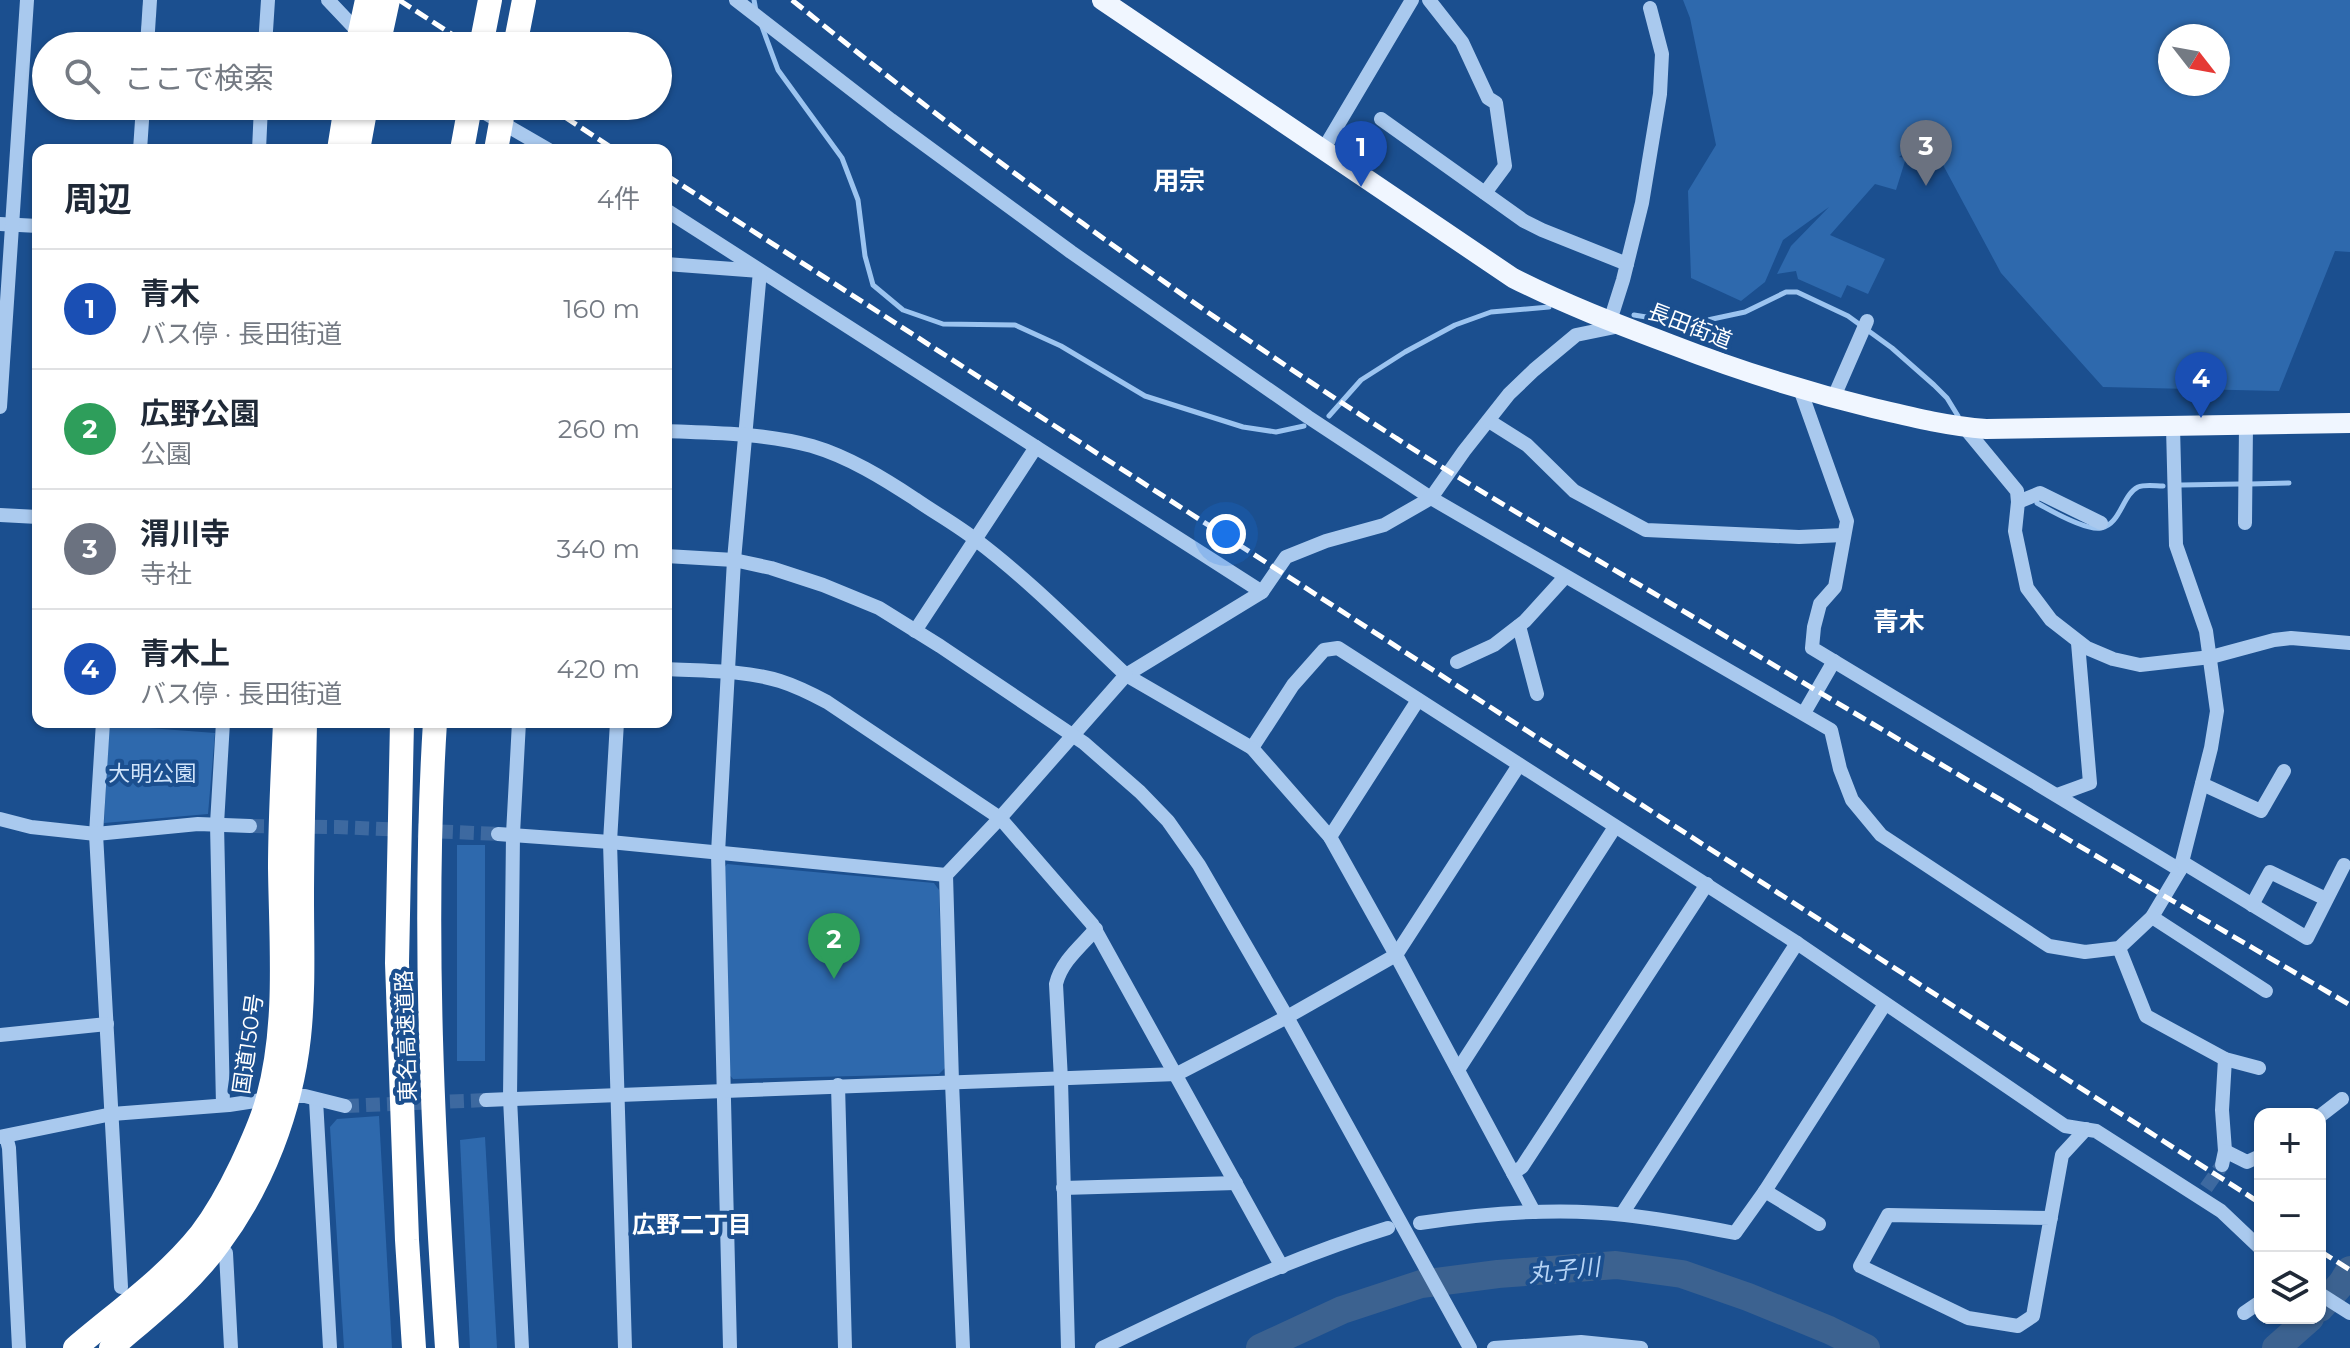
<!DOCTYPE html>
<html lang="ja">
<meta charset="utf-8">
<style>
:root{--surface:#fff;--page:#f2f2f3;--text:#1f2937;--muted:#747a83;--line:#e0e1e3;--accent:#84754c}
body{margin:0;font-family:Montserrat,"Noto Sans JP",sans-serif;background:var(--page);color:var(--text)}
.controls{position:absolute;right:24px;bottom:24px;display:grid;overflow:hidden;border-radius:16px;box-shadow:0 2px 6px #0004}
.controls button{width:72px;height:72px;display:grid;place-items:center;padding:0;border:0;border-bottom:2px solid var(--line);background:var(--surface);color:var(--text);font:40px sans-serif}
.compass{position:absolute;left:2158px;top:24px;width:72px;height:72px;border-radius:50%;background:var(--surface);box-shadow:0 2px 6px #0004;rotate:121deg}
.you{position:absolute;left:1226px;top:534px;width:28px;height:28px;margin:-20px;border:6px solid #fff;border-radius:50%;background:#1a73e8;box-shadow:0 0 0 12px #1a73e833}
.badge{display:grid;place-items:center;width:52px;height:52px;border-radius:50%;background:var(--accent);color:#fff;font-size:26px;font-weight:700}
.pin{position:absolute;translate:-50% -66px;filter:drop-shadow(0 2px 4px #0008)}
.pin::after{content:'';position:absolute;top:42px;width:28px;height:24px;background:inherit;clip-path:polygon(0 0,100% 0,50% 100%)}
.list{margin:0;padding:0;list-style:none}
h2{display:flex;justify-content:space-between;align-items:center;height:104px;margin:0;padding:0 32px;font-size:34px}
h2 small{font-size:26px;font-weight:400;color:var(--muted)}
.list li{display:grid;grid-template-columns:52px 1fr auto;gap:24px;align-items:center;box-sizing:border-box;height:120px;padding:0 32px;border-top:2px solid var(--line)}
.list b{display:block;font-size:30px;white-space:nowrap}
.list p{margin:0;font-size:26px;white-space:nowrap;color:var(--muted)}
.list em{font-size:26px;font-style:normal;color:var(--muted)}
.icon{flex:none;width:44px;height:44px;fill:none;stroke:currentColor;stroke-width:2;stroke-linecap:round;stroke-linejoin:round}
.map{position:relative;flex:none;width:2350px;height:1348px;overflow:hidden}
.search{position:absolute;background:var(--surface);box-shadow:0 2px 6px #0004;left:32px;top:32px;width:640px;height:88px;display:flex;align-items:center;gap:20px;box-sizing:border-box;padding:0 28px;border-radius:44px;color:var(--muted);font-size:30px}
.panel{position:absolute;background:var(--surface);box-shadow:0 2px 6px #0004;left:32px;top:144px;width:640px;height:584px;border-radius:16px}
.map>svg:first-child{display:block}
.green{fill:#2e69ad;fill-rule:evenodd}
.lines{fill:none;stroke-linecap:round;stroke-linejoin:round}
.stream{stroke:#9cc4f0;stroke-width:5}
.river{stroke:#3c6290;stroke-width:28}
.minor-tunnel{stroke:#3d69a0;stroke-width:14;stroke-dasharray:14 7;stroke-linecap:butt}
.minor{stroke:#a9c9ee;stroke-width:14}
.major{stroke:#f0f6ff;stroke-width:20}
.highway{stroke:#fff;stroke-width:24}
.rail{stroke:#fff;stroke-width:5;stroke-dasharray:14 6;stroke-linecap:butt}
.highway-bridge{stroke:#fff;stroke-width:24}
.labels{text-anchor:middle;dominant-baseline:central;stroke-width:8;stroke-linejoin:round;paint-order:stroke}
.street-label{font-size:22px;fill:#fff;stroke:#1b4f8f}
.park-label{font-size:22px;fill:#cfe3fa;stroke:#1b4f8f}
.neighbourhood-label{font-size:24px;font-weight:bold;fill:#fff;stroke:#1b4f8f}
.water-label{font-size:24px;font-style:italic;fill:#b5d3f5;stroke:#1b4f8f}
.quarter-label{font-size:26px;font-weight:bold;fill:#fff;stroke:#1b4f8f}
</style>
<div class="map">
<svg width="2350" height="1348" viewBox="0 0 2350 1348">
<rect width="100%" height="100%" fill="#1b4f8f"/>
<g class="green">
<path d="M 1683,0 L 2350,0 L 2350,252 L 2335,251 L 2279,391 L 2103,387 L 2001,273 L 1928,137 L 1899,157 L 1906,158 L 1896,190 L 1875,184 L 1830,235 L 1885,259 L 1868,294 L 1847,285 L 1841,298 L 1798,279 L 1796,271 L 1777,274 L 1791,246 L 1829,207 L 1783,240 L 1765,282 L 1741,301 L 1691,278 L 1688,191 L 1716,145 L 1690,18 ZM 2218,36 L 2218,84 L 2170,84 L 2170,36 Z"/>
<path d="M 109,725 L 215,733 L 208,814 L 104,823 Z"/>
<rect x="457" y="845" width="28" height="216"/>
<path d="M 727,864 L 934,883 L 939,890 L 945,1068 L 939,1074 L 733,1079 L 728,1073 L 724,868 Z"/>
<path d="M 379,1116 L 392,1348 L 344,1348 L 330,1127 L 337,1119 Z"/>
<path d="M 485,1137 L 497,1348 L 470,1348 L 460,1140 Z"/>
</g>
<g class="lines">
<g class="stream">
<path d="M 754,0 L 756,11"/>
<path d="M 761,24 L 778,70 L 842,158 L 858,200 L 865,256 L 873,285 L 903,310 L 943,324 L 1015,325 L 1061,346 L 1145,396 L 1243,427 L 1276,432 L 1304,426"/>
<path d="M 1634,315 L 1689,324 L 1745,312 L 1786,292 L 1797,292 L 1848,316 L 1892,348 L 1934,385 L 1947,398 L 1958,416"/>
<path d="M 1329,416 L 1361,380 L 1405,352 L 1455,325 L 1491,312 L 1549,307"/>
<path d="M 2250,484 L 2289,483"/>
<path d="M 2181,485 L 2239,484"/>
<path d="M 2037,503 C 2051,511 2086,531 2101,528 C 2121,524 2122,495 2138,487 C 2145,484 2156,486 2163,486"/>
</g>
<g class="river">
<path d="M 2320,1308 L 2342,1283 L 2350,1270"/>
<path d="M 1260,1348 L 1342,1310 L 1421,1284 L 1498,1274 L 1616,1265 L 1682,1274 L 1748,1297 L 1829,1330 L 1866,1348"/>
<path d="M 2276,1348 L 2310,1318"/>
</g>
<g class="minor-tunnel">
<path d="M 250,826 L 337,827 L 498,834"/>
<path d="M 345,1106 L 486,1100"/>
<path d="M 2206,1188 L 2222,1165"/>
</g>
<g class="minor">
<path d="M 328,0 L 363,37"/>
<path d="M 736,0 L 891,120 L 1071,252 L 1308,417 L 1431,498 L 1831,730 L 1840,769 L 1852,800 L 1881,835 L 2049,946 L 2085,952 L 2119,948 L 2152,917 L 2180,870 L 2211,748 L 2217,711 L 2206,631 L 2176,545 L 2173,427"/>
<path d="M 1429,0 L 1462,42 L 1488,98 L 1496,103 L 1505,166 L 1485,193"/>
<path d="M 147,46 L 150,0"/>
<path d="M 265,46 L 268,0"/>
<path d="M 473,106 L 549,150"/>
<path d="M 1381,119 L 1524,221 L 1542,230 L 1627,264"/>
<path d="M 140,150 L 143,106"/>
<path d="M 259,150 L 261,106"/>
<path d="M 1323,150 L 1412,0"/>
<path d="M 666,210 L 1262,592"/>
<path d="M 0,224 L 38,226"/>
<path d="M 666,264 L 760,271 L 734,560 L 718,853 L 730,1348"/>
<path d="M 1610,321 L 1623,280 L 1642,203 L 1660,94 L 1662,54 L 1650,8"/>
<path d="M 1620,326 L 1576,335 L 1534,370 L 1509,394 L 1464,451 L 1431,498 L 1384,525 L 1326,541 L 1286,557 L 1262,592 L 1126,675 L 1252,748 L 1293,685 L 1324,650 L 1338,648 L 1797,943 L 2065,1126 L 2096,1131 L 2221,1211 L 2260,1248"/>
<path d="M 1800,389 L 1847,521 L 1835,587 L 1820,604 L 1814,627 L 1812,648 L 2180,870"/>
<path d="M 1833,399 L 1867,321"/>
<path d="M 0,407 L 27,0"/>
<path d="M 1489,421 L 1527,445 L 1574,491 L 1646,530 L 1799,537 L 1844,535"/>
<path d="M 1965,428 L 2017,491 L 2018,502 L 2015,531 L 2027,588 L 2051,620 L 2087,648 L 2113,659 L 2140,665 L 2211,657 L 2274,640 L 2291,638 L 2350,643"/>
<path d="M 666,431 C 715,433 764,433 812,446 C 849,457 883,478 915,499 C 935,513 957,525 976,540 C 1029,580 1077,629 1126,675 L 1000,818 L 946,875 L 952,1082 L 963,1348"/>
<path d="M 2018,502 L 2040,493 L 2101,523"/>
<path d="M 0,515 L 38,517"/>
<path d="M 2245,523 L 2246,425"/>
<path d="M 666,556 L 734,560 L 771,568 L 823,585 L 879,608 L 940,646 L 1084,743 L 1140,792 L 1168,821 L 1199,865 L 1287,1017 L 1470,1348"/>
<path d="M 1519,626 L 1537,694"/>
<path d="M 915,631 L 1036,447"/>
<path d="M 1457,662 L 1494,645 L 1525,621 L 1565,577"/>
<path d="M 666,669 C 704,671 744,670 780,681 C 796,686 812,694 827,702 L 1000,818 L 1092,924 L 1282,1267"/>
<path d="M 1804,713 L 1834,661"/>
<path d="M 103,722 L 96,834 L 121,1287"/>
<path d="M 223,722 L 217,824 L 223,1105"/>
<path d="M 519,722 L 513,834 L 510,1098 L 522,1348"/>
<path d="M 617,722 L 610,842 L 625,1348"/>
<path d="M 1252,748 L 1330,837 L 1396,955 L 1534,1212"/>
<path d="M 2202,784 L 2261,811 L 2284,771"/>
<path d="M 2057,795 L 2090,783 L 2078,643"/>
<path d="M 0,819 L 31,827 L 96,834 L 198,824 L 250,826"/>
<path d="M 498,834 L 610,842 L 946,875"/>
<path d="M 1330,837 L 1418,700"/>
<path d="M 2182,862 L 2307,938 L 2344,865"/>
<path d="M 2252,905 L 2270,872 L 2326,899"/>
<path d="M 2152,917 L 2266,991"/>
<path d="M 2119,948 L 2146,1016 L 2225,1059 L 2259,1068"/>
<path d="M 0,1035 L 107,1024"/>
<path d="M 1458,1070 L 1615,827"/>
<path d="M 838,1085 L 845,1348"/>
<path d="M 316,1100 L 330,1348"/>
<path d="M 486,1100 L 1177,1074 L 1287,1017 L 1396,955 L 1519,765"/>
<path d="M 2320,1116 L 2342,1099"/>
<path d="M 6,1136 L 9,1148 L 19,1348"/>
<path d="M 0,1137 L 112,1114 L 229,1105 L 288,1096 L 305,1096 L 345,1106"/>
<path d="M 2225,1151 L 2222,1110 L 2225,1059"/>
<path d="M 2222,1165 L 2225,1151 L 2247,1162 L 2260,1156"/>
<path d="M 1513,1173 L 1522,1167 L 1707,884"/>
<path d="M 1063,1188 L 1236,1183"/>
<path d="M 1765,1191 L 1819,1224"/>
<path d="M 1622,1214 L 1797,943"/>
<path d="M 2051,1218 L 1888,1215 L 1860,1266 L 1968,1318 L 2018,1326 L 2033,1316 L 2062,1155 L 2086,1129"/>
<path d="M 1420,1223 C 1487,1213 1557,1207 1625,1215 C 1662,1219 1699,1226 1735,1233 L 1765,1191 L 1885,1004"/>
<path d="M 219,1244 L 226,1253 L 231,1348"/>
<path d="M 2320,1294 L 2350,1313"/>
<path d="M 2244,1313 L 2260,1302"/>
<path d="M 1068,1348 L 1061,1080 L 1056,984 C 1061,962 1081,946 1096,929"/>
<path d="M 1102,1348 C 1195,1303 1289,1258 1388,1228"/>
<path d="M 1494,1348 L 1581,1342 L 1641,1348"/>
</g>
<path class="major" d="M 1102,0 L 1513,278 C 1564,304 1617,324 1670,344 C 1737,370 1803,391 1873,408 C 1911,417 1947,426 1986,429 L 2350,423"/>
<g class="highway">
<path d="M 481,46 L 490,0"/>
<path d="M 515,46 L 524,0"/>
<path d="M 339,150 L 346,106"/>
<path d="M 358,150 L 366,106"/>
<path d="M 462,150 L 470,106"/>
<path d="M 402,722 L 397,963 L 407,1240 L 414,1348"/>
<path d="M 435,722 C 422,930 433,1140 447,1348"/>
<path d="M 75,1348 C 117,1312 166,1278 201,1234 C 217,1213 230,1189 241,1166 C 251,1144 262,1122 268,1098 C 288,1024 281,944 280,868 C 280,819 283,771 285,722"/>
<path d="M 111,1348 C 149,1315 190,1284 219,1243 C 263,1184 291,1110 299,1037 C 304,990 302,944 302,898 C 302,839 304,781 305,722"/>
</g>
<g class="rail">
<path d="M 399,0 L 470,46"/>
<path d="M 792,0 C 986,157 1186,303 1396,438 C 1487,497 1582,550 1675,606 C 1900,741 2125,873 2350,1005"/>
<path d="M 548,106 L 615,150"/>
<path d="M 666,175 L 2040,1062 L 2260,1203"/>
<path d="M 2320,1251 L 2350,1270"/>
</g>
<g class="highway-bridge">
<path d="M 357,46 L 367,0"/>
<path d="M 378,46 L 388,0"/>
<path d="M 496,150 L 504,106"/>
</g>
</g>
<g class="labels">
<g class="street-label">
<text transform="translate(1690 326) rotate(21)">長田街道</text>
<text transform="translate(406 1036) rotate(-92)">東名高速道路</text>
<text transform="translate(248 1044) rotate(-82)">国道150号</text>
</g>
<g class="park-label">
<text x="152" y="773">大明公園</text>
</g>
<g class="neighbourhood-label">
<text x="692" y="1224">広野二丁目</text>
</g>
<g class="water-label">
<text transform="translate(1564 1270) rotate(-6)">丸子川</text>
</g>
<g class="quarter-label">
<text x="1179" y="181">用宗</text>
<text x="1899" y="622">青木</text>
</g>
</g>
</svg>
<div class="controls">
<button>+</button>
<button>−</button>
<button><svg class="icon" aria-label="layers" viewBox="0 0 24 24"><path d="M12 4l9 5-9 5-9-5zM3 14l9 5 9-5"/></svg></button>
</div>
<svg class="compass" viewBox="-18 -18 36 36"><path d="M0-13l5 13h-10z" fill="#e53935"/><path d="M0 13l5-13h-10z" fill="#747a83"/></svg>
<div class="you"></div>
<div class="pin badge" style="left:1361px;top:187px;background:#1a4fb4">1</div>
<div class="pin badge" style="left:834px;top:979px;background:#2e9e5b">2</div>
<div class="pin badge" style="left:1926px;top:186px;background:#6b7280">3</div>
<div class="pin badge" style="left:2201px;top:418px;background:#1a4fb4">4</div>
<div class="search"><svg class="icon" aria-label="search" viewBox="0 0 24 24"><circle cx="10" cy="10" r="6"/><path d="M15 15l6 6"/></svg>ここで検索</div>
<section class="panel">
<h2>周辺<small>4件</small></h2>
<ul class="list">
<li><span class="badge" style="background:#1a4fb4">1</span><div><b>青木</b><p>バス停 · 長田街道</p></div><em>160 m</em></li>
<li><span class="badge" style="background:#2e9e5b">2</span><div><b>広野公園</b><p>公園</p></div><em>260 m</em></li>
<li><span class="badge" style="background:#6b7280">3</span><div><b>渭川寺</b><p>寺社</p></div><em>340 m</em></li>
<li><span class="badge" style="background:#1a4fb4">4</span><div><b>青木上</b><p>バス停 · 長田街道</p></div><em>420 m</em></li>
</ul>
</section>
</div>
